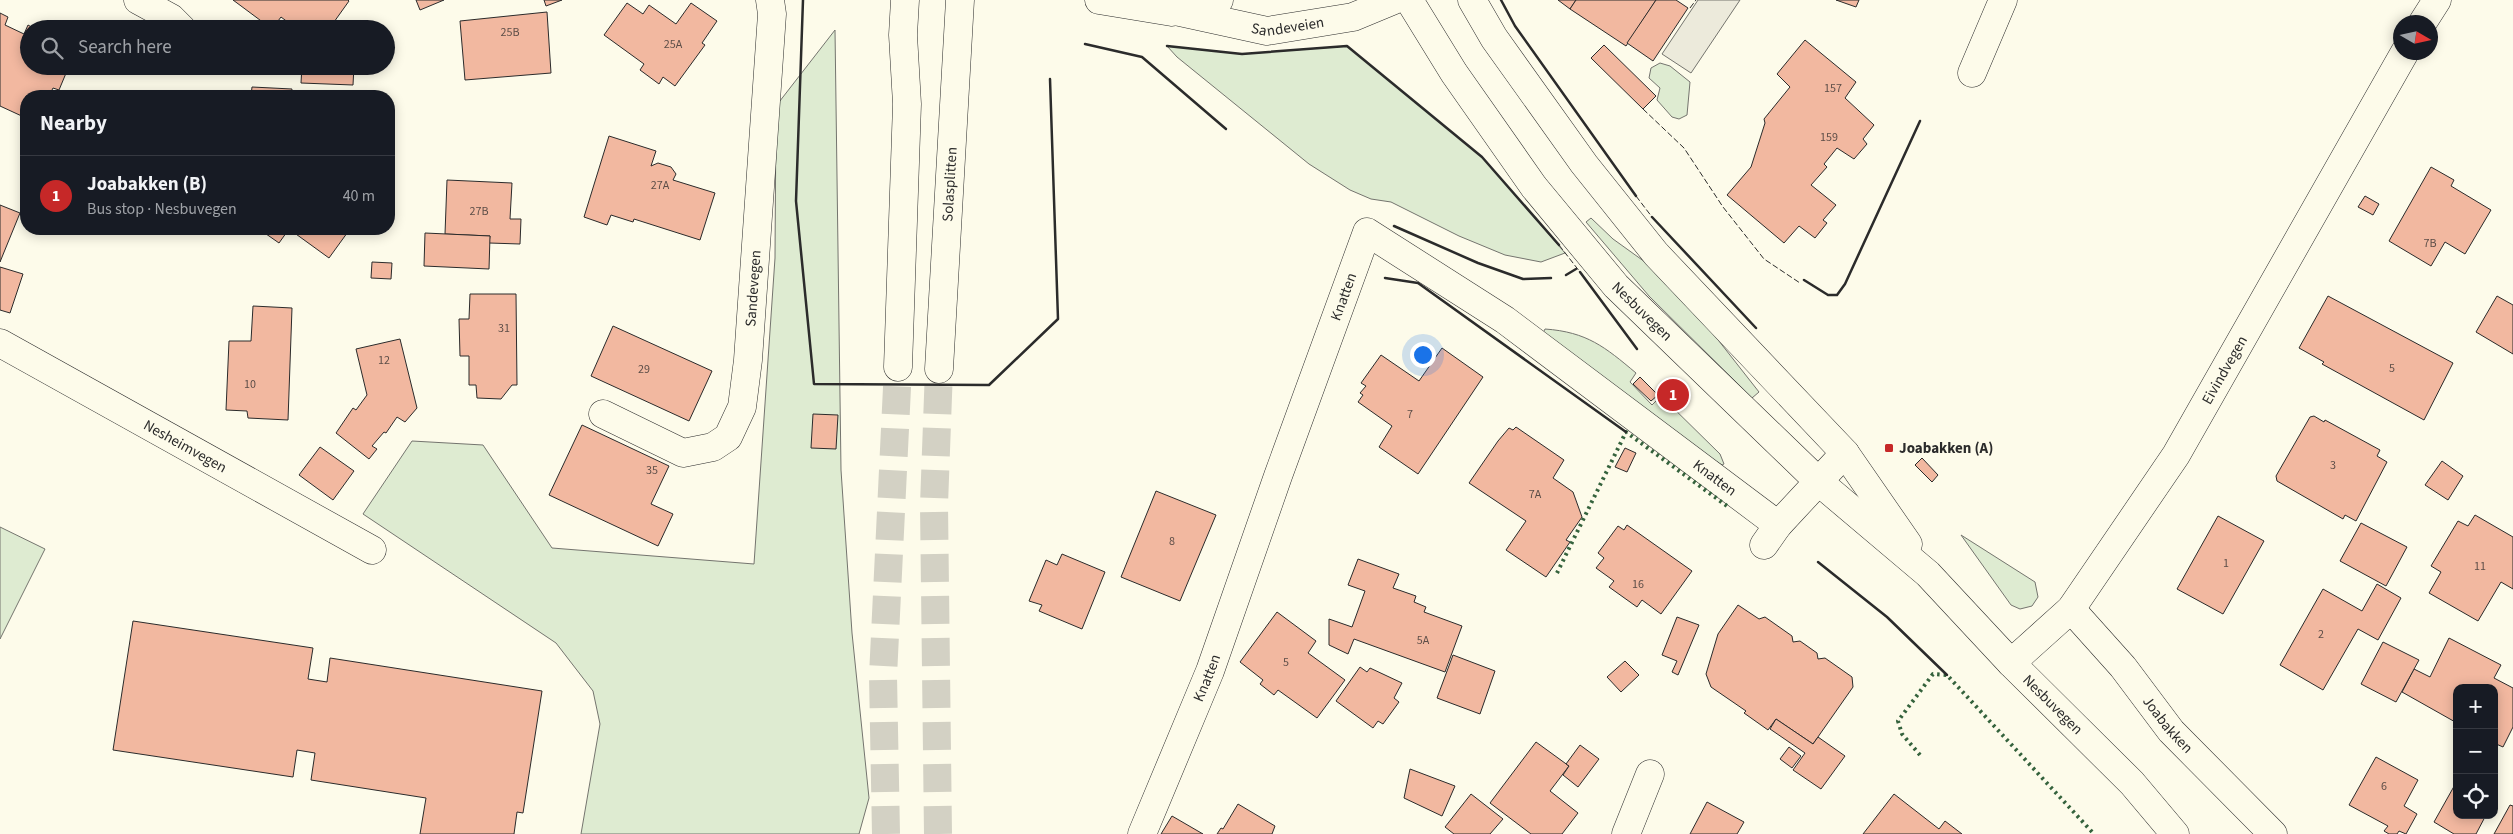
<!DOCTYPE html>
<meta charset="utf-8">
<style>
:root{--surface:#171b24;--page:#242831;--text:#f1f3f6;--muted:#9ea1a6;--line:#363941;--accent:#c62828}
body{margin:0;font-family:"Source Sans 3",sans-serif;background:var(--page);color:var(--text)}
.controls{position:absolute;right:15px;bottom:15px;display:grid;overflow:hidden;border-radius:10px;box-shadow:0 2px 12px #0003}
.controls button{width:45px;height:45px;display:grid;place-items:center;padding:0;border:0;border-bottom:1px solid var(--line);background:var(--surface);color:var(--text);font:25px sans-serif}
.compass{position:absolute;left:2393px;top:15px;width:45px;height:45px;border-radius:50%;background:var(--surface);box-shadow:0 2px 12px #0003;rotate:99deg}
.you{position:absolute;left:1422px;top:354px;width:18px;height:18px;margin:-12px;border:4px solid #fff;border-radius:50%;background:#1a73e8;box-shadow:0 0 0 8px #1a73e833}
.badge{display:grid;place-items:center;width:32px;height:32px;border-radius:50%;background:var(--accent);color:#fff;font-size:16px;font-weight:700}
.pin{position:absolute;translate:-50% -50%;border:2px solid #fff;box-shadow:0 1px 5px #0006}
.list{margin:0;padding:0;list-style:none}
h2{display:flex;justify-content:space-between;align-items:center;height:65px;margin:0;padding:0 20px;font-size:21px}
h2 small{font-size:16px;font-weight:400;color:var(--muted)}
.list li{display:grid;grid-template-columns:32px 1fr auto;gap:15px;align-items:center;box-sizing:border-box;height:80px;padding:0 20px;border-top:1px solid var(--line)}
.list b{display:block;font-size:19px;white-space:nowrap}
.list p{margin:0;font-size:16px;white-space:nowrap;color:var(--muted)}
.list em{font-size:16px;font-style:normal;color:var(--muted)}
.icon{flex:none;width:28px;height:28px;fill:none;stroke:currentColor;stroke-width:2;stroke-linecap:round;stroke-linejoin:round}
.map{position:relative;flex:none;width:2513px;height:834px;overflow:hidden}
.search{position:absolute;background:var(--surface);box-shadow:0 2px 12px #0003;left:20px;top:20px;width:375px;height:55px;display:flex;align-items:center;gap:12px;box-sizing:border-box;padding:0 18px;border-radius:28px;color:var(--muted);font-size:19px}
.panel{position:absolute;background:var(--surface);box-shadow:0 2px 12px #0003;left:20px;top:90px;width:375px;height:145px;border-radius:20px}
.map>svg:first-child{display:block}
.green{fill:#deebd1;stroke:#74746e}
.parking{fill:#eceadb;stroke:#74746e}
.building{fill:#f2b8a0;stroke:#2b2b2b}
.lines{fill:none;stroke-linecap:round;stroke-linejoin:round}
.highway-tunnel{stroke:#d3d1c4;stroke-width:28;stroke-dasharray:28 14;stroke-linecap:butt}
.minor-casing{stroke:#2b2b2b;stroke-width:29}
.major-casing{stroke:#2b2b2b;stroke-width:29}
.highway-casing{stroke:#2b2b2b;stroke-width:29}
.minor{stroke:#fdfbea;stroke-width:28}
.major{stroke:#fdfbea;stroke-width:28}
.highway{stroke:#fdfbea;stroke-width:28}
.hedge{stroke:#34623c;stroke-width:4;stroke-dasharray:2.5 4;stroke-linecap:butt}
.fence{stroke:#2b2b2b;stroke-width:1;stroke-dasharray:6 2.5;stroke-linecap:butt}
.wall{stroke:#2b2b2b;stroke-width:2.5}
.poi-dot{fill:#c62828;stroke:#fdfbea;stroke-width:2}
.labels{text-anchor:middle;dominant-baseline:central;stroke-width:4;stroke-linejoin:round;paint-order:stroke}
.number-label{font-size:12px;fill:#5d4e48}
.street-label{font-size:15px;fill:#2b2b2b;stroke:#fdfbea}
.poi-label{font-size:15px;font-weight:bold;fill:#2b2b2b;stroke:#fdfbea;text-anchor:start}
</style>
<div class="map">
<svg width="2513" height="834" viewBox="0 0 2513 834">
<rect width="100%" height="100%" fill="#fdfbea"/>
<g class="green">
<path d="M 835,30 L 841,470 L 852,633 L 869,798 L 859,834 L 581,834 L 600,724 L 593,691 L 556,643 L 363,514 L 412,441 L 483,445 L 552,548 L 754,564 L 775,258 L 776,106 Z"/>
<path d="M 1167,46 L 1242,54 L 1347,46 L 1482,157 L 1565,253 L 1541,262 L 1505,255 L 1459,236 L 1391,202 L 1371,199 L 1350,190 L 1309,164 L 1177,57 Z"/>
<path d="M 1660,63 L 1670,66 L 1690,82 L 1687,115 L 1679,119 L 1672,117 L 1657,100 L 1660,88 L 1649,78 L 1651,68 Z"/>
<path d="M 1591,218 L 1613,239 L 1652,267 L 1704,322 L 1759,392 L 1752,398 L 1649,296 L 1586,222 Z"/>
<path d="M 1545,329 C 1587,332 1605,347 1636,373 L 1630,382 L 1652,405 L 1661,396 L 1720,454 L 1724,464 L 1722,465 L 1693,447 L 1543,333 Z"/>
<path d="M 0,527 L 45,549 L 0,639 Z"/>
<path d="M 1961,535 L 2035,582 L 2038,597 L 2032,606 L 2020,609 L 2011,605 Z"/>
</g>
<path class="parking" d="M 1698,0 L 1740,0 L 1691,73 L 1662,54 Z"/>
<g class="building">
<path d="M 233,0 L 348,0 L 349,1 L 329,29 L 297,29 L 281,17 L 272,29 Z"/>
<path d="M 416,0 L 444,0 L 420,10 Z"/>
<path d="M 544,0 L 562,0 L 546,6 Z"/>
<path d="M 1558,0 L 1576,0 L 1570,9 Z"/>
<path d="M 1576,0 L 1656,0 L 1626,46 L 1570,9 Z"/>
<path d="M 1656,0 L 1676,0 L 1688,8 L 1653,61 L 1627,43 Z"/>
<path d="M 1836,0 L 1859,0 L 1856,7 Z"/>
<path d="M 627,3 L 643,14 L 649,5 L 676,24 L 691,3 L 717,21 L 702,43 L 705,45 L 675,86 L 663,77 L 659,84 L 640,70 L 644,64 L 604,35 Z"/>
<path d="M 547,12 L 551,73 L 465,80 L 460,21 Z"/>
<path d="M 0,13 L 8,17 L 5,25 L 24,34 L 28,25 L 35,29 L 29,29 L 29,66 L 69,66 L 59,90 L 53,88 L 49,96 L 26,96 L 26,118 L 0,106 Z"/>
<path d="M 1805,40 L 1856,82 L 1845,98 L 1874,125 L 1863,139 L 1867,144 L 1854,159 L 1837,148 L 1824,164 L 1827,167 L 1811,185 L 1836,205 L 1823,220 L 1827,223 L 1815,238 L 1799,226 L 1784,243 L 1727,195 L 1751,167 L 1765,123 L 1764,119 L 1790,87 L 1777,74 Z"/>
<path d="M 1604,45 L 1656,96 L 1643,109 L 1591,58 Z"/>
<path d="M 302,66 L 354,66 L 353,85 L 301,83 Z"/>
<path d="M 252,87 L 292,89 L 291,96 L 251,96 Z"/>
<path d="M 609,136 L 656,151 L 651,166 L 658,163 L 671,167 L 676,174 L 673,180 L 715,193 L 700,240 L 634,219 L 633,222 L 611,215 L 607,225 L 584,217 Z"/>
<path d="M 2431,167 L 2454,180 L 2451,186 L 2491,210 L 2465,254 L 2445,242 L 2431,266 L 2389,241 Z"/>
<path d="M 447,180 L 512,183 L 510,219 L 521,219 L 520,244 L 489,243 L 490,236 L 445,234 Z"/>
<path d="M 2365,196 L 2379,204 L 2373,215 L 2358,207 Z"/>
<path d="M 0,205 L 20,213 L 0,262 Z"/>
<path d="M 259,229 L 350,229 L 329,258 L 289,229 L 279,243 Z"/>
<path d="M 425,233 L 490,236 L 489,269 L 424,266 Z"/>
<path d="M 372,262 L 392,263 L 391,279 L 371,278 Z"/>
<path d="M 0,267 L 23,274 L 10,313 L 0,310 Z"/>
<path d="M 470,294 L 516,294 L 517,385 L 512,385 L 501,399 L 477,398 L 476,385 L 469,385 L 469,356 L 460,356 L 459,319 L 469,319 Z"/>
<path d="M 2328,296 L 2453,363 L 2424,420 L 2322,364 L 2324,362 L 2299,348 Z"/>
<path d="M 2497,296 L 2513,305 L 2513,354 L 2476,332 Z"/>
<path d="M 253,306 L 292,308 L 288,420 L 248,418 L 247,411 L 226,410 L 229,341 L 251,341 Z"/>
<path d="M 613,326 L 712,371 L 689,421 L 591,376 Z"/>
<path d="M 400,339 L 417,408 L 405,422 L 397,417 L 386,433 L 384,432 L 372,446 L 377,449 L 369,459 L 336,433 L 353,408 L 356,410 L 367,395 L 356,349 Z"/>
<path d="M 1442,348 L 1483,377 L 1418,474 L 1379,447 L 1392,426 L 1358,402 L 1363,395 L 1360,393 L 1366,386 L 1361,383 L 1381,355 L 1419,381 Z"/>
<path d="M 1640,377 L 1658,395 L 1651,401 L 1633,384 Z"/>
<path d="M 813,414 L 838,415 L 836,449 L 811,448 Z"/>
<path d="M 2314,416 L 2324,422 L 2325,420 L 2380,450 L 2377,456 L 2387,462 L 2356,521 L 2345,515 L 2343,519 L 2277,481 L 2276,476 L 2310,417 Z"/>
<path d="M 582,425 L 669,466 L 651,504 L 673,514 L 658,546 L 549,495 Z"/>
<path d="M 1516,427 L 1564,460 L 1553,478 L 1573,492 L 1582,517 L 1566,540 L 1570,542 L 1546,577 L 1506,550 L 1526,521 L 1469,483 L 1498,441 L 1509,428 L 1513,430 Z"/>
<path d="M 320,447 L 354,471 L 333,500 L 299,475 Z"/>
<path d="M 1625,448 L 1636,453 L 1627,472 L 1615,467 Z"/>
<path d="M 1922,458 L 1938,475 L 1932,482 L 1915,465 Z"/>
<path d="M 2442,461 L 2463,476 L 2448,500 L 2425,485 Z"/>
<path d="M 1156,491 L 1216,515 L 1180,601 L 1121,577 Z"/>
<path d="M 2475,515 L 2513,537 L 2513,589 L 2501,582 L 2478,621 L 2429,593 L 2441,572 L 2431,566 L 2458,521 L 2468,526 Z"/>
<path d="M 2218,516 L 2264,541 L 2223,614 L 2177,589 Z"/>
<path d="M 2361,523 L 2407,547 L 2386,586 L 2340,561 Z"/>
<path d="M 1627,525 L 1692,571 L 1661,614 L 1642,600 L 1637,607 L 1609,587 L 1614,581 L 1596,568 L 1604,558 L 1598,553 L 1618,526 L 1624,530 Z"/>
<path d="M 1062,554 L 1105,572 L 1082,629 L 1039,611 L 1042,605 L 1029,601 L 1046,560 L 1057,565 Z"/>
<path d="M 1358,559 L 1399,574 L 1393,588 L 1416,596 L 1414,602 L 1426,607 L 1424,612 L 1462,626 L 1445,672 L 1354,639 L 1348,654 L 1329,645 L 1329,619 L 1352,627 L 1365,591 L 1348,585 Z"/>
<path d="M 2377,584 L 2401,598 L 2378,640 L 2358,629 L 2323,690 L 2280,665 L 2323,589 L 2362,611 Z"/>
<path d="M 1738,605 L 1759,619 L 1765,617 L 1792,636 L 1793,642 L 1800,641 L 1817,653 L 1818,659 L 1825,658 L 1852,677 L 1853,687 L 1813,744 L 1776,719 L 1768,730 L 1744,713 L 1746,711 L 1711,687 L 1706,674 L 1718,634 Z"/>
<path d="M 1277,612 L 1316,641 L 1308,653 L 1345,680 L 1317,718 L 1278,690 L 1274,695 L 1260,684 L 1263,680 L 1240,662 Z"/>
<path d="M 1677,617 L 1699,625 L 1678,675 L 1672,672 L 1677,661 L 1662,655 Z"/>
<path d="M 133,621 L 313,648 L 308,679 L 327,682 L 330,658 L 542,691 L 523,813 L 517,812 L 514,834 L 420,834 L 426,798 L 311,780 L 315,753 L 297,750 L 293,777 L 113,750 Z"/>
<path d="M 2449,638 L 2501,665 L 2494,678 L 2513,688 L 2513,727 L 2503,747 L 2494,743 L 2494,688 L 2457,688 L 2457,723 L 2402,692 L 2414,669 L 2430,677 Z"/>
<path d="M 2383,642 L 2419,660 L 2396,702 L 2361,684 Z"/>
<path d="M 1453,655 L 1495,671 L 1480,714 L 1437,698 Z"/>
<path d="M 1625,661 L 1639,675 L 1621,692 L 1607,677 Z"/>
<path d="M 1360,667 L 1367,672 L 1370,668 L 1402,683 L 1394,698 L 1399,702 L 1383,724 L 1378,721 L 1373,728 L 1336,701 Z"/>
<path d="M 1776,719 L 1813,744 L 1818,737 L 1845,756 L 1821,789 L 1793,770 L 1805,753 L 1770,729 Z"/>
<path d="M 1536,742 L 1569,766 L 1550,791 L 1578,813 L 1562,834 L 1531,834 L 1490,803 Z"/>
<path d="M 1580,745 L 1599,759 L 1578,787 L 1563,775 L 1569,766 L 1566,764 Z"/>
<path d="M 1789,747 L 1801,756 L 1792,768 L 1780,759 Z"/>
<path d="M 2376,757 L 2418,780 L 2404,806 L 2417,814 L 2406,834 L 2399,831 L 2397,834 L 2389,834 L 2384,831 L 2388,826 L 2349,805 Z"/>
<path d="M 1410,769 L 1455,786 L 1442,816 L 1404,798 Z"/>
<path d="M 2457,781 L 2457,815 L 2486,815 L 2476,834 L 2454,834 L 2434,822 Z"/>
<path d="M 1471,794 L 1503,819 L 1490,834 L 1454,834 L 1445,827 Z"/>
<path d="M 1894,794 L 1939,829 L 1945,821 L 1962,834 L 1863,834 Z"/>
<path d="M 1707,802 L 1744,822 L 1737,834 L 1690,834 Z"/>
<path d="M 1238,804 L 1275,826 L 1272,834 L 1217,834 L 1221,828 L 1223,829 Z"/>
<path d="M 2510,805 L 2513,806 L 2513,834 L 2494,834 Z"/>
<path d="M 1172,816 L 1203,834 L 1161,834 Z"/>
</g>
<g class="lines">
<g class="highway-tunnel">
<path d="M 886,834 L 883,676 L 898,367"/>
<path d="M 938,834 L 934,505 L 939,369"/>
</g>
<defs>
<g id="minor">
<path d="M 138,0 L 171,18 L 182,29"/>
<path d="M 1099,0 L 1172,12 L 1219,0"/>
<path id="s1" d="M 1180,12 L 1267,31 L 1353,17 L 1394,0"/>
<path d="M 2423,22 L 2437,0"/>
<path d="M 1972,73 L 2003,0"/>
<path id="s2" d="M 0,343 L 372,550"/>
<path id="s3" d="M 603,414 L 683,453 L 713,447 L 728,437 L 742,407 L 748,360 L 772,14 L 770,0"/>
<path d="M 1764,545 L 1778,525 L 1845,453"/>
<path id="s4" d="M 2071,609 L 2123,667 L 2171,731 L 2273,834"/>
<path id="s5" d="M 2011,663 L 2071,609 L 2176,455 L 2405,52"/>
<path id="s6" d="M 1142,834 L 1210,671 L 1278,476 L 1367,232 L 1505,320 L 1778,525"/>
<path d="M 1626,834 L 1650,774"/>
</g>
<g id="major">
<path id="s7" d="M 1409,0 L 1454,73 L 1534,187 L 1616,286 L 1819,482 L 1928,574 L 2011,663 L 2132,783 L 2175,834"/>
<path d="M 1472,0 L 1494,38 L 1584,164 L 1656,254 L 1845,453 L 1908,544"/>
</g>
<g id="highway">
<path d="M 898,367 L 907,104 L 903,35 L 905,0"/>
<path id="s8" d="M 939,369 L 960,0"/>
</g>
</defs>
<use href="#minor" class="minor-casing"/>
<use href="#major" class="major-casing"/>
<use href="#highway" class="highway-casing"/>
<use href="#minor" class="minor"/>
<use href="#major" class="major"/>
<use href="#highway" class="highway"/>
<g class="hedge">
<path d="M 1557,573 L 1626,432 L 1727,506"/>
<path d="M 1920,755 L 1902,734 L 1898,721 L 1933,674 L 1947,675 L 2094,834"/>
</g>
<g class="fence">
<path d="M 1690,8 L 1696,0"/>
<path d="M 1643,109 L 1684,148 L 1723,207 L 1764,259 L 1800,283"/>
<path d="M 1636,196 L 1652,217"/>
<path d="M 1559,245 L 1580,272"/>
</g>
<g class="wall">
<path d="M 803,0 L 796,201 L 814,384 L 989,385 L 1058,319 L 1050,79"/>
<path d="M 1501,0 L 1515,26 L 1636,196"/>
<path d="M 1085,44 L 1142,57 L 1226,129"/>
<path d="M 1167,46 L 1242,54 L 1347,46 L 1482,157 L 1559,245"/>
<path d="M 1652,217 L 1756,328"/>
<path d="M 1394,226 L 1478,263 L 1523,279 L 1551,278"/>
<path d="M 1580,272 L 1637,349"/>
<path d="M 1566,275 L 1576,269"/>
<path d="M 1385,278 L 1418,283 L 1626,432"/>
<path d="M 1804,280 L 1828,295 L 1837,295 L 1845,284 L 1920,121"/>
<path d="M 1818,562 L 1887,617 L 1947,675"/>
</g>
</g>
<rect class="poi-dot" x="1884" y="443" width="10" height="10" rx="2.5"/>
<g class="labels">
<g class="number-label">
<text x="510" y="32">25B</text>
<text x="673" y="44">25A</text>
<text x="1833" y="88">157</text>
<text x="1829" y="137">159</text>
<text x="660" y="185">27A</text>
<text x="479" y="211">27B</text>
<text x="2430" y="243">7B</text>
<text x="504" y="328">31</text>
<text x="384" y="360">12</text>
<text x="2392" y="368">5</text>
<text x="644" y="369">29</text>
<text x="250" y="384">10</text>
<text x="1410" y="414">7</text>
<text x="2333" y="465">3</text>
<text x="652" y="470">35</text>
<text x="1535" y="494">7A</text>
<text x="1172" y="541">8</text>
<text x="2226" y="563">1</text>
<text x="2480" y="566">11</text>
<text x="1638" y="584">16</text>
<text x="2321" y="634">2</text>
<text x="1423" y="640">5A</text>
<text x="1286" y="662">5</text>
<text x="2384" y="786">6</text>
</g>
<g class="street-label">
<text stroke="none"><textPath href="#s1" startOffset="110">Sandeveien</textPath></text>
<text stroke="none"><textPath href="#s8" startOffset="185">Solasplitten</textPath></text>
<text stroke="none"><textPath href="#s3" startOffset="290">Sandevegen</textPath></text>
<text stroke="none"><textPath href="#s6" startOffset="574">Knatten</textPath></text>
<text stroke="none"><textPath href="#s7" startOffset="390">Nesbuvegen</textPath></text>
<text stroke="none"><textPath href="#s5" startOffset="365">Eivindvegen</textPath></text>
<text stroke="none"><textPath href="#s2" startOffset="212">Nesheimvegen</textPath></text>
<text stroke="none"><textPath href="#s6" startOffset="1069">Knatten</textPath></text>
<text stroke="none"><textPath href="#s6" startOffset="169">Knatten</textPath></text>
<text stroke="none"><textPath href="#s7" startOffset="959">Nesbuvegen</textPath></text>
<text stroke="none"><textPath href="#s4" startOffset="151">Joabakken</textPath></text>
</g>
<g class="poi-label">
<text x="1899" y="448">Joabakken (A)</text>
</g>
</g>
</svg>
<div class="controls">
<button>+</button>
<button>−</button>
<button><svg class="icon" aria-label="locate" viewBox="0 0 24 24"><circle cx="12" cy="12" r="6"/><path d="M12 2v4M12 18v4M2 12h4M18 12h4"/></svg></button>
</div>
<svg class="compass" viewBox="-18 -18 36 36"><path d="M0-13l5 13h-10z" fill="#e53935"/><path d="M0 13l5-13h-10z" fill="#9ea1a6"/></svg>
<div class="you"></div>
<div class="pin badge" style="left:1673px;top:395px">1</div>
<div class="search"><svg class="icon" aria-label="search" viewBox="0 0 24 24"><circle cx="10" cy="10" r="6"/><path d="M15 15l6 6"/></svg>Search here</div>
<section class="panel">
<h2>Nearby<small></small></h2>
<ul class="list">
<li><span class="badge">1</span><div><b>Joabakken (B)</b><p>Bus stop · Nesbuvegen</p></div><em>40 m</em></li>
</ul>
</section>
</div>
